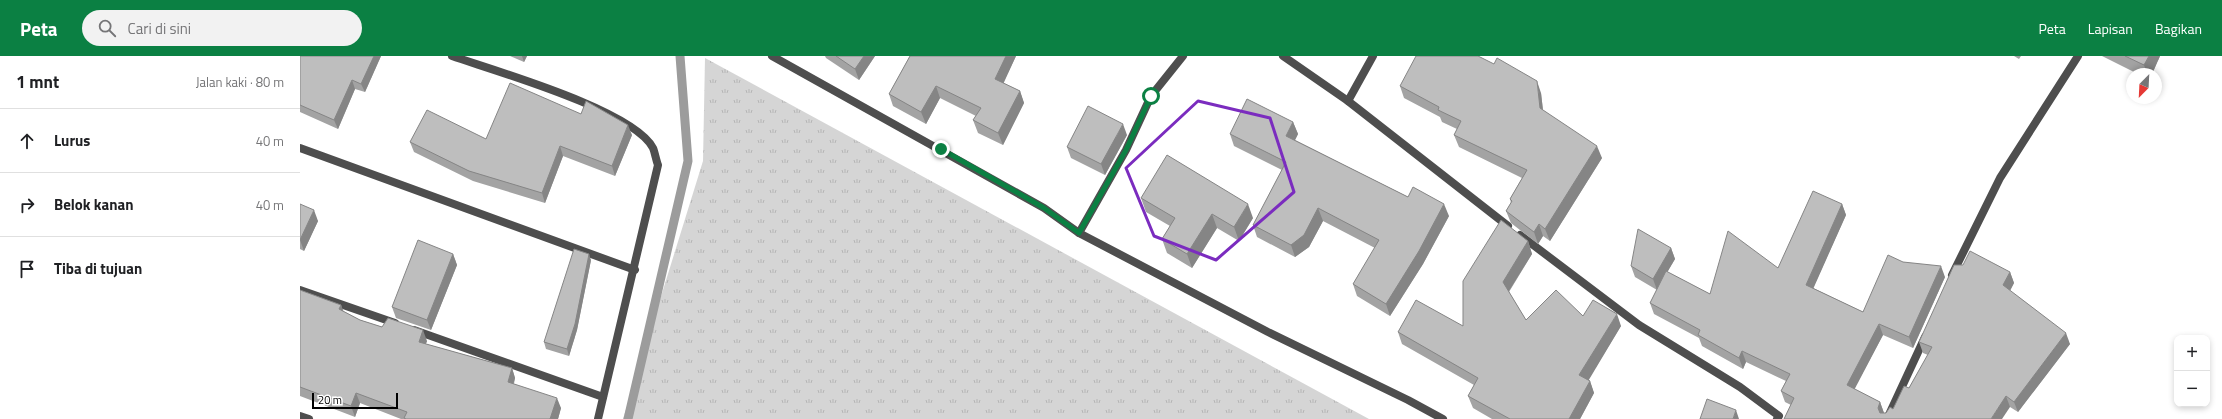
<!DOCTYPE html>
<html lang="id">
<meta charset="utf-8">
<style>
:root{--surface:#fff;--page:#f2f2f2;--text:#202124;--muted:#757577;--line:#e0e0e0;--accent:#0b8043}
body{margin:0;font-family:"Titillium Web",sans-serif;background:var(--page);color:var(--text)}
.controls{position:absolute;right:12px;bottom:12px;display:grid;overflow:hidden;border-radius:8px;box-shadow:0 2px 6px #0003}
.controls button{width:36px;height:36px;display:grid;place-items:center;padding:0;border:0;border-bottom:1px solid var(--line);background:var(--surface);color:var(--text);font:20px sans-serif}
.compass{position:absolute;left:1826px;top:12px;width:36px;height:36px;border-radius:50%;background:var(--surface);box-shadow:0 2px 6px #0003;rotate:204deg}
.scale{position:absolute;left:12px;bottom:10px;width:86px;box-sizing:border-box;padding-left:4px;border:2px solid #000;border-top:0;font-size:11px;line-height:14px;white-space:nowrap;color:#000;-webkit-text-stroke:3px #fff;paint-order:stroke}
.stop{position:absolute;width:12px;height:12px;margin:-9px;border:3px solid #0b8043;border-radius:50%;background:#fff}
.stop.end{background:#0b8043;border-color:#fff;box-shadow:0 1px 4px #0008}
.list{margin:0;padding:0;list-style:none}
h2{display:flex;justify-content:space-between;align-items:center;height:52px;margin:0;padding:0 16px;font-size:17px}
h2 small{font-size:13px;font-weight:400;color:var(--muted)}
.list li{display:grid;grid-template-columns:26px 1fr auto;gap:12px;align-items:center;box-sizing:border-box;height:64px;padding:0 16px;border-top:1px solid var(--line)}
.list b{display:block;font-size:15px;white-space:nowrap}
.list em{font-size:13px;font-style:normal;color:var(--muted)}
.icon{flex:none;width:22px;height:22px;fill:none;stroke:currentColor;stroke-width:2;stroke-linecap:round;stroke-linejoin:round}
.map{position:relative;flex:none;width:1922px;height:363px;overflow:hidden}
header{display:flex;align-items:center;gap:24px;box-sizing:border-box;height:56px;padding:0 20px;background:var(--accent);color:#fff}
header strong{font-size:19px}
nav{display:flex;gap:22px;margin-inline-start:auto;font-size:14px}
.search{width:280px;height:36px;background:var(--page);display:flex;align-items:center;gap:10px;box-sizing:border-box;padding:0 14px;border-radius:22px;color:var(--muted);font-size:15px}
main{display:flex}
aside{flex:1;background:var(--surface)}
.map>svg:first-child{display:block}
.grass{fill:url(#grass-tufts)}
.lines{fill:none;stroke-linecap:round;stroke-linejoin:round}
.stream{stroke:#9c9c9c;stroke-width:9}
.street{stroke:#4e4e4e;stroke-width:8}
.wall{fill:#a3a3a3}
.shaded-wall{fill:#858585}
.building{fill:#bebebe;stroke:#858585}
.route{stroke:#0b8043;stroke-width:5}
.marked{fill:none;stroke:#7b2cbf;stroke-width:3;stroke-linejoin:round}
</style>
<header>
<strong>Peta</strong>
<div class="search"><svg class="icon" aria-label="search" viewBox="0 0 24 24"><circle cx="10" cy="10" r="6"/><path d="M15 15l6 6"/></svg>Cari di sini</div>
<nav><a>Peta</a><a>Lapisan</a><a>Bagikan</a></nav>
</header>
<main>
<aside>
<h2>1 mnt<small>Jalan kaki · 80 m</small></h2>
<ul class="list">
<li><svg class="icon" aria-label="ahead" viewBox="0 0 24 24"><path d="M12 20V5M6 11l6-6 6 6"/></svg><div><b>Lurus</b></div><em>40 m</em></li>
<li><svg class="icon" aria-label="right" viewBox="0 0 24 24"><path d="M7 20v-9h11M14 6l5 5-5 5"/></svg><div><b>Belok kanan</b></div><em>40 m</em></li>
<li><svg class="icon" aria-label="arrive" viewBox="0 0 24 24"><path d="M6 21V4h12l-3 4 3 4H6"/></svg><div><b>Tiba di tujuan</b></div></li>
</ul>
</aside>
<div class="map">
<svg width="1922" height="363" viewBox="0 0 1922 363">
<defs>
<pattern id="grass-tufts" width="24" height="20" patternUnits="userSpaceOnUse"><rect width="24" height="20" fill="#d5d5d5"/><path d="M3 7l-1-3M5 7V3M7 7l1-3M15 17l-1-3M17 17v-4M19 17l1-3" fill="none" stroke="#b5b5b5"/></pattern>
</defs>
<rect width="100%" height="100%" fill="#fff"/>
<path class="grass" d="M 405,2 L 1069,363 L 323,363 L 403,105 Z"/>
<g class="lines">
<path class="stream" d="M 328,363 L 388,105 L 380,0"/>
<g class="street">
<path d="M 152,0 C 195,15 333,54 353,92 C 355,97 356,104 358,109 L 298,363"/>
<path d="M 472,0 L 744,152 L 779,177 L 968,276 L 1108,344 L 1143,363"/>
<path d="M 983,0 L 1048,45 L 1208,170"/>
<path d="M 1048,45 L 1073,0"/>
<path d="M 0,92 L 335,214"/>
<path d="M 779,177 L 826,94 L 851,40 L 883,0"/>
<path d="M 1220,179 L 1339,269 L 1440,331 L 1479,360 L 1477,363"/>
<path d="M 1652,219 L 1700,122 L 1778,0"/>
<path d="M 0,234 L 95,267"/>
<path d="M 114,274 L 303,341"/>
<path d="M 0,360 L 9,363"/>
<path d="M 1587,363 L 1625,281"/>
</g>
</g>
<g class="wall">
<path d="M 0,0 L 81,0 L 65,36 L 55,33 L 38,73 L 0,56 Z"/>
<path d="M 210,0 L 227,0 L 224,6 Z"/>
<path d="M 525,0 L 575,0 L 559,24 L 526,2 Z"/>
<path d="M 610,0 L 716,0 L 703,27 L 720,35 L 724,47 L 703,89 L 678,77 L 673,64 L 676,60 L 640,42 L 626,68 L 593,50 L 589,38 Z"/>
<path d="M 1714,0 L 1721,0 L 1719,3 Z"/>
<path d="M 1802,0 L 1860,0 L 1852,18 L 1838,18 Z"/>
<path d="M 1100,30 L 1241,37 L 1243,54 L 1302,102 L 1250,185 L 1243,180 L 1238,188 L 1211,167 L 1206,155 L 1211,147 L 1210,143 L 1222,122 L 1159,91 L 1154,79 L 1157,73 L 1142,66 L 1140,61 L 1104,42 Z"/>
<path d="M 281,58 L 332,79 L 315,120 L 263,100 L 245,147 L 173,125 L 114,96 L 110,86 L 186,83 Z"/>
<path d="M 993,66 L 998,78 L 995,84 L 1108,141 L 1149,160 L 1123,208 L 1090,260 L 1057,240 L 1053,228 L 1075,192 L 1023,165 L 1009,191 L 995,201 L 957,181 L 953,169 L 982,114 L 934,90 L 930,78 Z"/>
<path d="M 827,79 L 805,119 L 771,102 L 767,91 Z"/>
<path d="M 841,142 L 953,162 L 939,185 L 917,172 L 892,212 L 867,197 L 862,183 L 870,170 L 846,156 Z"/>
<path d="M 0,148 L 18,165 L 4,195 L 0,193 Z"/>
<path d="M 1542,148 L 1546,159 L 1513,232 L 1563,256 L 1603,206 L 1645,221 L 1613,292 L 1583,279 L 1554,333 L 1580,346 L 1584,357 L 1586,357 L 1593,353 L 1609,332 L 1628,299 L 1623,297 L 1619,286 L 1710,216 L 1714,227 L 1710,235 L 1770,288 L 1718,356 L 1710,351 L 1484,363 L 1491,349 L 1485,346 L 1481,335 L 1486,325 L 1446,306 L 1443,313 L 1402,290 L 1399,282 L 1354,258 L 1350,247 L 1357,234 L 1335,221 L 1331,210 L 1371,192 L 1375,203 L 1367,216 L 1410,238 L 1478,212 Z"/>
<path d="M 1228,185 L 1232,198 L 1209,236 L 1226,264 L 1283,260 L 1321,270 L 1288,324 L 1290,325 L 1294,337 L 1280,363 L 1192,363 L 1173,352 L 1168,340 L 1174,329 L 1102,288 L 1098,276 L 1163,270 Z"/>
<path d="M 153,198 L 157,209 L 131,274 L 96,262 L 92,251 Z"/>
<path d="M 291,204 L 277,274 L 269,300 L 246,293 L 244,286 Z"/>
<path d="M 0,234 L 41,249 L 43,255 L 60,264 L 127,285 L 126,288 L 212,312 L 215,322 L 214,328 L 261,352 L 258,363 L 101,363 L 60,347 L 55,361 L 0,340 Z"/>
</g>
<g class="shaded-wall">
<path d="M 74,0 L 81,0 L 65,36 L 61,28 Z"/>
<path d="M 222,0 L 227,0 L 224,6 Z"/>
<path d="M 564,0 L 575,0 L 559,24 L 555,13 Z"/>
<path d="M 706,0 L 716,0 L 700,35 L 695,23 Z"/>
<path d="M 1849,0 L 1860,0 L 1852,18 L 1847,18 L 1844,9 Z"/>
<path d="M 52,24 L 55,33 L 38,73 L 34,64 Z"/>
<path d="M 1237,25 L 1241,37 L 1244,64 L 1240,52 Z"/>
<path d="M 636,30 L 640,42 L 626,68 L 621,56 Z"/>
<path d="M 720,35 L 724,47 L 703,89 L 698,77 Z"/>
<path d="M 993,66 L 998,78 L 991,92 L 986,80 Z"/>
<path d="M 823,68 L 827,79 L 805,119 L 801,108 Z"/>
<path d="M 328,69 L 332,79 L 315,120 L 312,110 Z"/>
<path d="M 260,90 L 263,100 L 245,147 L 242,137 Z"/>
<path d="M 1297,90 L 1302,102 L 1250,185 L 1245,173 Z"/>
<path d="M 948,148 L 953,162 L 939,185 L 934,171 Z"/>
<path d="M 1144,148 L 1149,160 L 1123,208 L 1090,260 L 1086,248 Z"/>
<path d="M 1542,148 L 1546,159 L 1510,240 L 1506,229 Z"/>
<path d="M 1018,152 L 1023,165 L 1009,191 L 995,201 L 991,189 Z"/>
<path d="M 14,154 L 18,165 L 4,195 L 0,184 Z"/>
<path d="M 912,158 L 917,172 L 892,212 L 887,198 Z"/>
<path d="M 1239,168 L 1243,180 L 1238,188 L 1234,176 Z"/>
<path d="M 1228,185 L 1232,198 L 1207,238 L 1203,226 Z"/>
<path d="M 1371,192 L 1375,203 L 1357,234 L 1353,223 Z"/>
<path d="M 153,198 L 157,209 L 131,274 L 127,264 Z"/>
<path d="M 289,198 L 291,204 L 277,274 L 269,300 L 267,293 Z"/>
<path d="M 1641,210 L 1645,221 L 1613,292 L 1609,281 Z"/>
<path d="M 1710,216 L 1714,227 L 1707,240 L 1703,229 Z"/>
<path d="M 41,249 L 45,259 L 39,253 Z"/>
<path d="M 1317,258 L 1321,270 L 1284,332 L 1279,319 Z"/>
<path d="M 1579,268 L 1583,279 L 1551,340 L 1547,329 Z"/>
<path d="M 123,274 L 127,285 L 122,296 L 119,286 Z"/>
<path d="M 1766,277 L 1770,288 L 1718,356 L 1714,346 Z"/>
<path d="M 1442,295 L 1446,306 L 1443,313 L 1439,302 Z"/>
<path d="M 212,312 L 215,322 L 211,336 L 208,326 Z"/>
<path d="M 1290,325 L 1294,337 L 1280,363 L 1269,363 Z"/>
<path d="M 56,337 L 60,347 L 55,361 L 51,350 Z"/>
<path d="M 1706,340 L 1710,351 L 1702,363 L 1691,363 Z"/>
<path d="M 257,342 L 261,352 L 258,363 L 250,363 Z"/>
<path d="M 1580,346 L 1584,357 L 1581,363 L 1578,352 Z"/>
<path d="M 1436,354 L 1439,363 L 1433,363 Z"/>
</g>
<g class="building">
<path d="M 0,0 L 74,0 L 61,28 L 52,24 L 34,64 L 0,49 Z"/>
<path d="M 536,0 L 564,0 L 555,13 Z"/>
<path d="M 610,0 L 706,0 L 695,23 L 720,35 L 698,77 L 673,64 L 681,52 L 636,30 L 621,56 L 589,38 Z"/>
<path d="M 1116,0 L 1178,0 L 1194,8 L 1197,2 L 1237,25 L 1240,52 L 1297,90 L 1245,173 L 1239,168 L 1234,176 L 1206,155 L 1212,145 L 1210,143 L 1227,114 L 1154,79 L 1161,65 L 1138,54 L 1139,51 L 1100,30 Z"/>
<path d="M 1825,0 L 1849,0 L 1844,9 Z"/>
<path d="M 210,27 L 281,58 L 286,45 L 328,69 L 312,110 L 260,90 L 242,137 L 169,115 L 110,86 L 127,54 L 186,83 Z"/>
<path d="M 947,43 L 993,66 L 986,80 L 1108,141 L 1113,131 L 1144,148 L 1119,195 L 1086,248 L 1053,228 L 1079,184 L 1018,152 L 1004,179 L 991,189 L 953,169 L 986,106 L 930,78 Z"/>
<path d="M 788,50 L 823,68 L 801,108 L 767,91 Z"/>
<path d="M 867,99 L 948,148 L 934,171 L 912,158 L 887,198 L 862,183 L 875,162 L 841,142 Z"/>
<path d="M 1513,135 L 1542,148 L 1506,229 L 1563,256 L 1588,199 L 1603,206 L 1641,210 L 1609,281 L 1579,268 L 1547,329 L 1580,346 L 1578,352 L 1580,357 L 1586,357 L 1590,351 L 1593,353 L 1604,330 L 1609,332 L 1632,291 L 1619,286 L 1654,209 L 1663,209 L 1670,195 L 1710,216 L 1703,229 L 1766,277 L 1714,346 L 1706,340 L 1691,363 L 1484,363 L 1494,342 L 1481,335 L 1490,318 L 1442,295 L 1439,302 L 1398,279 L 1400,274 L 1350,247 L 1366,215 L 1410,238 L 1428,175 L 1478,212 Z"/>
<path d="M 0,148 L 14,154 L 0,184 Z"/>
<path d="M 1201,164 L 1228,185 L 1203,226 L 1226,264 L 1256,234 L 1283,260 L 1293,244 L 1317,258 L 1279,319 L 1290,325 L 1269,363 L 1210,363 L 1168,340 L 1178,322 L 1098,276 L 1116,244 L 1163,270 L 1163,225 Z"/>
<path d="M 1338,173 L 1371,192 L 1353,223 L 1331,210 Z"/>
<path d="M 118,184 L 153,198 L 127,264 L 92,251 Z"/>
<path d="M 274,193 L 289,198 L 275,268 L 267,293 L 244,286 Z"/>
<path d="M 0,234 L 41,249 L 39,253 L 60,264 L 82,271 L 88,262 L 123,274 L 119,286 L 212,312 L 208,326 L 257,342 L 250,363 L 106,363 L 104,362 L 107,356 L 56,337 L 51,350 L 0,331 Z"/>
<path d="M 1407,343 L 1436,354 L 1433,363 L 1400,363 Z"/>
</g>
<g class="lines">
<path class="route" d="M 641,93 L 744,152 L 779,177 L 826,94 L 851,40"/>
</g>
<path class="marked" d="M 898,45 L 970,62 L 994,136 L 916,204 L 854,180 L 826,112 Z"/>
</svg>
<div class="controls">
<button>+</button>
<button>−</button>
</div>
<svg class="compass" viewBox="-18 -18 36 36"><path d="M0-13l5 13h-10z" fill="#e53935"/><path d="M0 13l5-13h-10z" fill="#757577"/></svg>
<div class="scale">20 m</div>
<div class="stop" style="left:851px;top:40px"></div>
<div class="stop end" style="left:641px;top:93px"></div>
</div>
</main>
